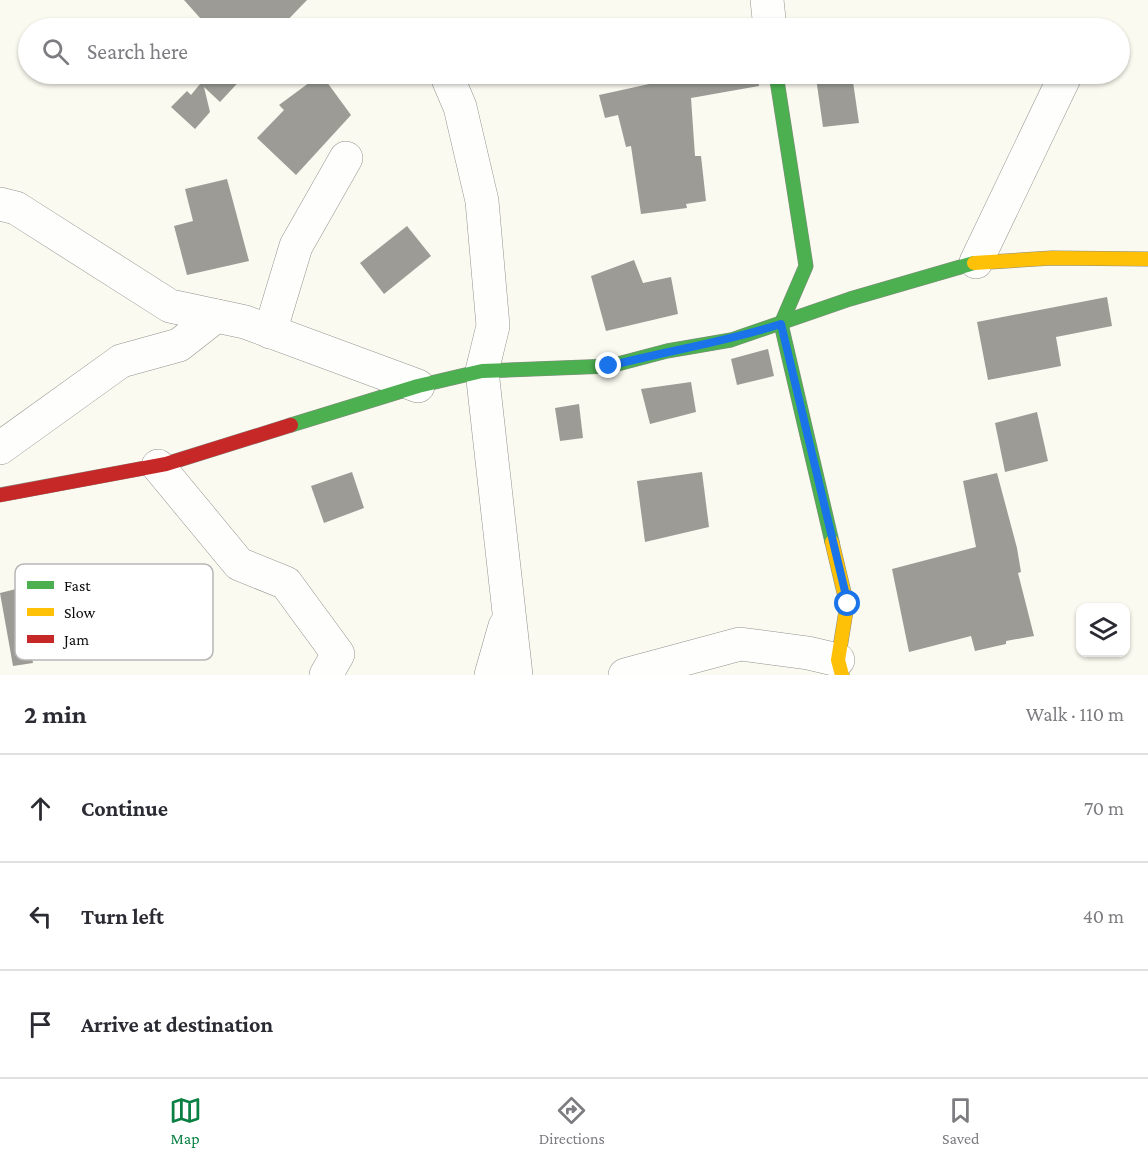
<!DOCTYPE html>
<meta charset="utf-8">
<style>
:root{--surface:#fff;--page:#f7f7f7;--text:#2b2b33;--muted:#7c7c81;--line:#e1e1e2;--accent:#0b8043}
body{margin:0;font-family:"Crimson Pro",serif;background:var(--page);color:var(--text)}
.controls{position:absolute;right:18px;bottom:18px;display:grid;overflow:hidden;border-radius:12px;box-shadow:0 2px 4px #0004}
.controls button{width:54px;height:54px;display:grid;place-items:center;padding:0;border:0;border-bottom:2px solid var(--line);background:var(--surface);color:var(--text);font:30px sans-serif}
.stop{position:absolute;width:18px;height:18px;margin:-14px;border:4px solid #1a73e8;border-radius:50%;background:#fff}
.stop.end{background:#1a73e8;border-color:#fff;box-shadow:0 2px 6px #0008}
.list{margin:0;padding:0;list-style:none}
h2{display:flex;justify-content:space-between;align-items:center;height:78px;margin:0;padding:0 24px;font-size:26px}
h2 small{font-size:20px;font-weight:400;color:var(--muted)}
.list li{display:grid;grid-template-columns:39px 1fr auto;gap:18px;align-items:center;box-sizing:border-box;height:108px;padding:0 24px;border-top:2px solid var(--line)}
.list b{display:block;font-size:22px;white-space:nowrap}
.list em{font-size:20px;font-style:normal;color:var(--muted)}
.icon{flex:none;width:33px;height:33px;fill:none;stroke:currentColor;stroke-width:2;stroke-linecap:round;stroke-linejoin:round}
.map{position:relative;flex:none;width:1148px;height:675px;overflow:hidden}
.search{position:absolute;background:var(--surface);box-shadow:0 2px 4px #0004;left:18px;right:18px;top:18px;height:66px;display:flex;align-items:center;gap:15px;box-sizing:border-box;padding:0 21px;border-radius:33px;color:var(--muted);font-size:22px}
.sheet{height:402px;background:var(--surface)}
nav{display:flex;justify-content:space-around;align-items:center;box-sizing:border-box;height:84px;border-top:2px solid var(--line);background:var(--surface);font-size:16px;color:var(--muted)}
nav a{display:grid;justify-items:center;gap:3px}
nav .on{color:var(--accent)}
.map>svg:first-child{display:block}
.building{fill:#9c9b96}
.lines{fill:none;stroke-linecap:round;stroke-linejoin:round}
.street-casing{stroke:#93938f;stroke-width:34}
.fast-casing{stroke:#8a8a85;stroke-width:15}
.slow-casing{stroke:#8a8a85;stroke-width:15}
.jam-casing{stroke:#8a8a85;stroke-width:15}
.street{stroke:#fefefd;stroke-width:33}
.fast{stroke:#4caf50;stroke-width:14}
.slow{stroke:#ffc107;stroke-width:14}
.jam{stroke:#c62828;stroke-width:14}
.route{stroke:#1a73e8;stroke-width:8}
.key{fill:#fff;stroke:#b6b6b6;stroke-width:1.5}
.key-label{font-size:16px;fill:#0c0c0c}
</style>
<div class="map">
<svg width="1148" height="675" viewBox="0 0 1148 675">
<rect width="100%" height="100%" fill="#fafaf0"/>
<g class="building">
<path d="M 184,0 L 307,0 L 280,28 L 209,28 Z"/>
<path d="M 189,74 L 246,74 L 220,102 L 204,87 L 210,112 L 195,129 L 171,107 L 187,91 L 191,95 L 200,84 Z"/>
<path d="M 321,74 L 351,115 L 296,175 L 257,138 L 284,110 L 279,105 Z"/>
<path d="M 695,74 L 758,74 L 759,86 L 691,98 L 695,156 L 701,156 L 706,201 L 686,204 L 687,208 L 641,214 L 631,146 L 626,147 L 618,115 L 605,118 L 599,95 Z"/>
<path d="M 852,75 L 859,123 L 823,127 L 816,78 Z"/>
<path d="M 227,179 L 249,261 L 187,275 L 174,226 L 193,221 L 185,189 Z"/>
<path d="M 407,226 L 431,256 L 384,294 L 360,263 Z"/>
<path d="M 634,260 L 643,283 L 671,277 L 678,314 L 606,331 L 591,276 Z"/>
<path d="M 1107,297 L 1112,326 L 1056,337 L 1061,366 L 988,380 L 977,322 Z"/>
<path d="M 768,349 L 774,376 L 737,385 L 731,359 Z"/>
<path d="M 691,382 L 696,412 L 650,424 L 641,389 Z"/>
<path d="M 579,404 L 583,438 L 560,441 L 555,408 Z"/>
<path d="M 1037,412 L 1048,461 L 1005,472 L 995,423 Z"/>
<path d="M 352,472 L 364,508 L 324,523 L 311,486 Z"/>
<path d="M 702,472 L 709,527 L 645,542 L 637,481 Z"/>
<path d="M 997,473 L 1017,548 L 1021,572 L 1018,573 L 1034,636 L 1006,641 L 1006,644 L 975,651 L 971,636 L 909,652 L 892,569 L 976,547 L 963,481 Z"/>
<path d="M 20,588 L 33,663 L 13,666 L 0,593 Z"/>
</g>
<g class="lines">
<defs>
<g id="street">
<path d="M 767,0 L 770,28"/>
<path d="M 446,74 L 460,107 L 482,201 L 493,326 L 482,371 L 516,675"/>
<path d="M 0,204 L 16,208 L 170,306 L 245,322 L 418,386"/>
<path d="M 976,262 L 1066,74"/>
<path d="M 270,332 L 296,246 L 346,158"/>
<path d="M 0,448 L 121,361 L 179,345 L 216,316"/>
<path d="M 158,466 L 239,564 L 286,583 L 338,654 L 326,675"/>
<path d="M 491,675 L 505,626"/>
<path d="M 625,675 L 740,644 L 808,653 L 838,660"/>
</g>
<g id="fast">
<path d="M 776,74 L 806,266 L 781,324 L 832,542"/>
<path d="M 291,425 L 418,386 L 482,371 L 610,366 L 667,351 L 731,340 L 850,299 L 974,263"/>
</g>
<g id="slow">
<path d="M 974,263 L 1052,258 L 1148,259"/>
<path d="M 832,542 L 847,605 L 838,660 L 842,675"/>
</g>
<path id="jam" d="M 0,495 L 166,464 L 291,425"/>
</defs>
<use href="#street" class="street-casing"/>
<use href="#fast" class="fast-casing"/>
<use href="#slow" class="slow-casing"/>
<use href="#jam" class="jam-casing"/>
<use href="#street" class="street"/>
<use href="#fast" class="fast"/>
<use href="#slow" class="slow"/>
<use href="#jam" class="jam"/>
</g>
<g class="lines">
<path class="route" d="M 609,366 C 667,351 724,342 781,324 L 848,604"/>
</g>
<rect x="15" y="564" width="198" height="96" rx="9" class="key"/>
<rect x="27" y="581" width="27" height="8" fill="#4caf50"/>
<rect x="27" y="608" width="27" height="8" fill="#ffc107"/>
<rect x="27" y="635" width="27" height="8" fill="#c62828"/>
<g class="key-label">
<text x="64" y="591">Fast</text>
<text x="64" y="618">Slow</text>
<text x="64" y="645">Jam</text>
</g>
</svg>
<div class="controls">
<button><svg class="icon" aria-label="layers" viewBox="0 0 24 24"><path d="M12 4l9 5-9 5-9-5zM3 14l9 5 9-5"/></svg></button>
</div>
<div class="stop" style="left:848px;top:604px"></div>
<div class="stop end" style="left:609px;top:366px"></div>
<div class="search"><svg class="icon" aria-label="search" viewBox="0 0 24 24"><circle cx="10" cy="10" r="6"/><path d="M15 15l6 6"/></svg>Search here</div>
</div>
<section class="sheet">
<h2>2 min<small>Walk · 110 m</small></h2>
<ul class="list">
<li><svg class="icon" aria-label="ahead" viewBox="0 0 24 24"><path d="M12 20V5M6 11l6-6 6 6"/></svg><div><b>Continue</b></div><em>70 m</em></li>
<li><svg class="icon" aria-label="left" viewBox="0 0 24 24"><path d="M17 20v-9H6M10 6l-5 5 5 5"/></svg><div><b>Turn left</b></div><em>40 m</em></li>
<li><svg class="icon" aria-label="arrive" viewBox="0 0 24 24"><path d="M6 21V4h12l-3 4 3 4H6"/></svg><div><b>Arrive at destination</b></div></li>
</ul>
</section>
<nav>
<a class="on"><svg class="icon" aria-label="map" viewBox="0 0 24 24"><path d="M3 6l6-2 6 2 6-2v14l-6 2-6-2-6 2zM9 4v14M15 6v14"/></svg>Map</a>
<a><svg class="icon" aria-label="directions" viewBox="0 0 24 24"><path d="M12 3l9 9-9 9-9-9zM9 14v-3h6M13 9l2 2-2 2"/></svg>Directions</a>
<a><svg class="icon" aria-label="saved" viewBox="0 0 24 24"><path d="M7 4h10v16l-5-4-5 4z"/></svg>Saved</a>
</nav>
